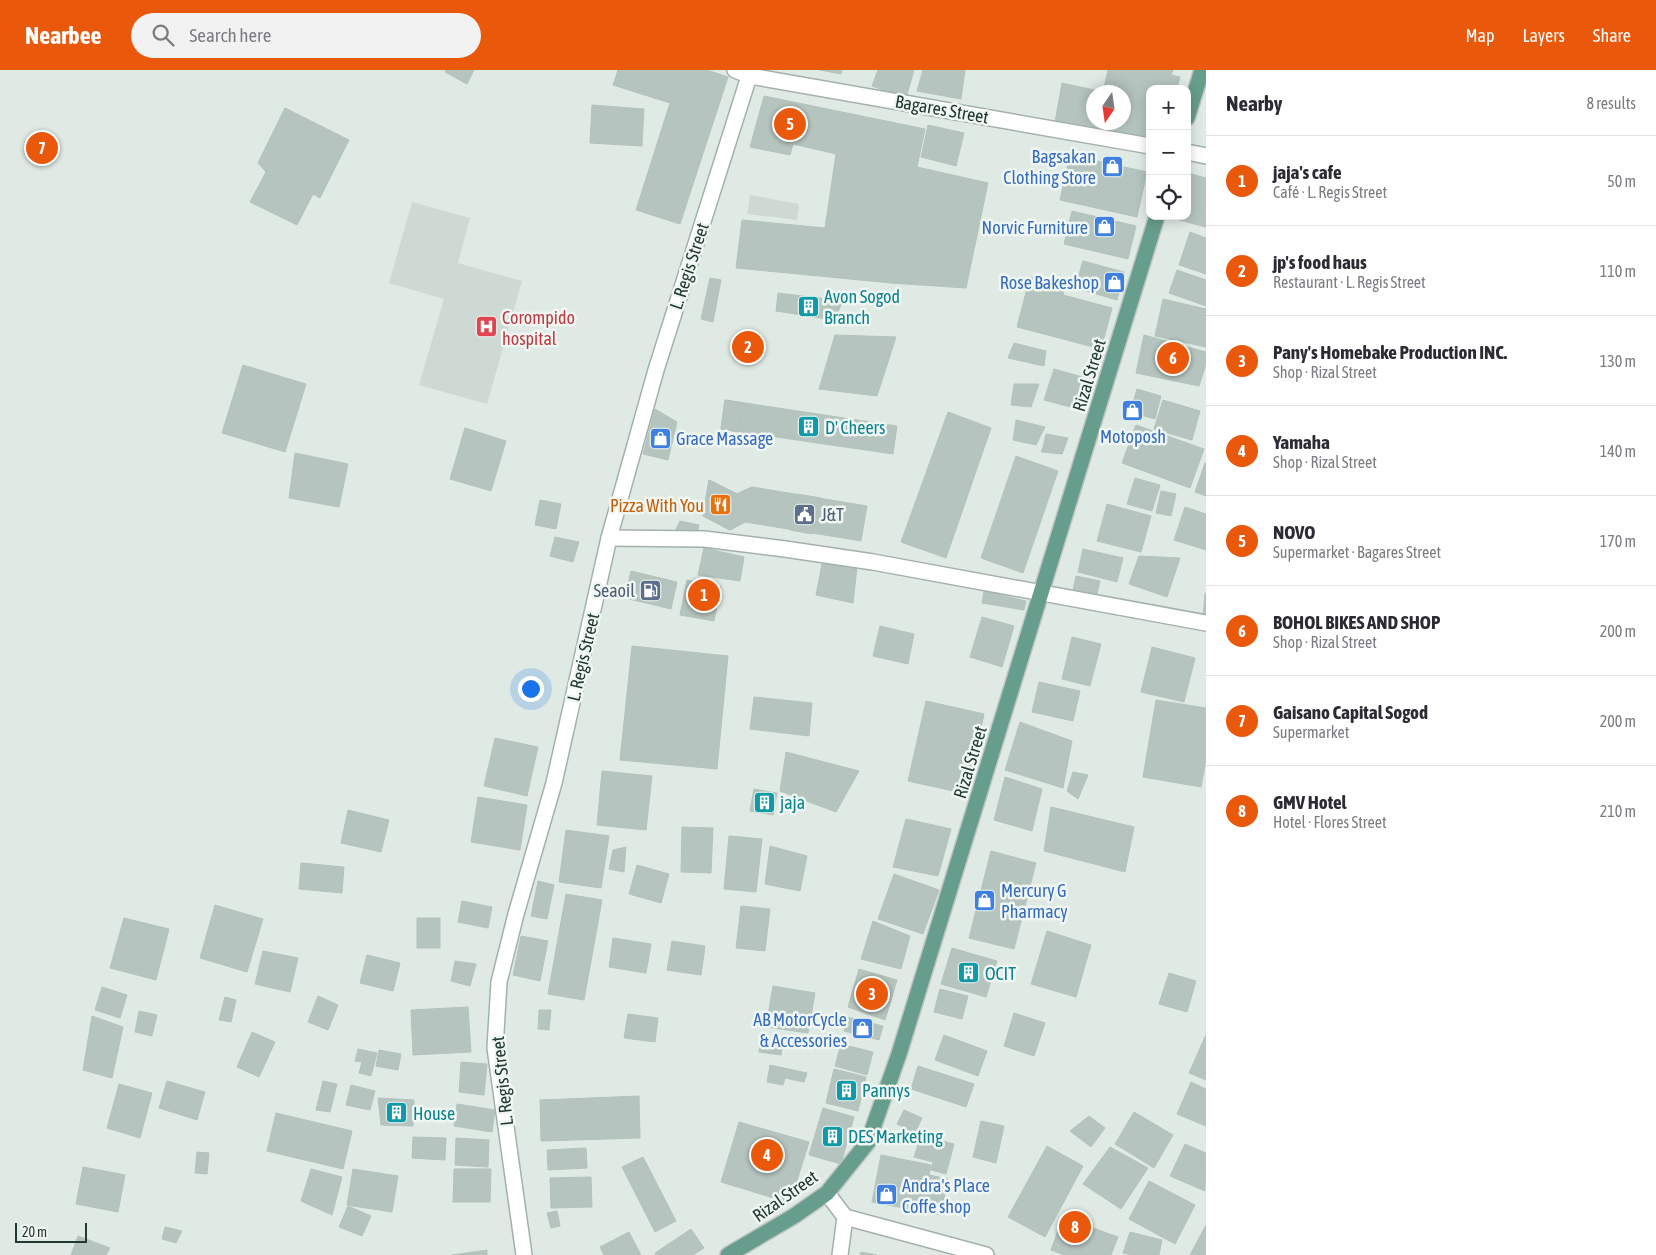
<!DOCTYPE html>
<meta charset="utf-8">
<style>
:root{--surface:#fff;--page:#f2f2f3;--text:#2b2b33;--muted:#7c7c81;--line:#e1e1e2;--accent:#ea580c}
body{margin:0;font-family:"Asap Condensed",sans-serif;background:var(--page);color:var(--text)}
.controls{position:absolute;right:15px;top:15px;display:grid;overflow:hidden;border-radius:10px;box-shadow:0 2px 12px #0003}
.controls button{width:45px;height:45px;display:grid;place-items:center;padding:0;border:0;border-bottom:1px solid var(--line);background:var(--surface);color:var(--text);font:25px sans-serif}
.compass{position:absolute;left:1086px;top:15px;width:45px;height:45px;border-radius:50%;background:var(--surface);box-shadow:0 2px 12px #0003;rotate:193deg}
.scale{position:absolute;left:15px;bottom:12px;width:72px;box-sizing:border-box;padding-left:5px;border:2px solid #223931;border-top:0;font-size:14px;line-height:18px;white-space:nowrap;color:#223931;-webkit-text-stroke:4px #f0f7f3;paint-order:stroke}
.you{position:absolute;left:530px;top:618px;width:18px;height:18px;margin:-12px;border:4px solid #fff;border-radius:50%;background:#1a73e8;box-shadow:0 0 0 8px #1a73e833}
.badge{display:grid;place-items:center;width:32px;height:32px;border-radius:50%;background:var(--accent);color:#fff;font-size:16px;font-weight:700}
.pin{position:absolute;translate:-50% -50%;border:2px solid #fff;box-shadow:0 1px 5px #0006}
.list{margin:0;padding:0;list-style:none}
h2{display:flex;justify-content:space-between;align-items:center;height:65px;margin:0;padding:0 20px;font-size:21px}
h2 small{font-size:16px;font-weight:400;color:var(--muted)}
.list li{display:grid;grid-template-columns:32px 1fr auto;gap:15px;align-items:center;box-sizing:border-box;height:90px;padding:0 20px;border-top:1px solid var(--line)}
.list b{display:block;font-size:19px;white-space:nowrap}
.list p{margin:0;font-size:16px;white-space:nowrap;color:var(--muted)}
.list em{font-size:16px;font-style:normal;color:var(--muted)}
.icon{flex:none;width:28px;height:28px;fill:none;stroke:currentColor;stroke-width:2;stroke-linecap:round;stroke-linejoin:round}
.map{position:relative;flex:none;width:1206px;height:1185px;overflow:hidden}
header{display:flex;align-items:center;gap:30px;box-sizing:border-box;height:70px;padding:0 25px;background:var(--accent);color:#fff}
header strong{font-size:24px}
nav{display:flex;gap:28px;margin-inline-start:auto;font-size:18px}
.search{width:350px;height:45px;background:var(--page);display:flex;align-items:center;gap:12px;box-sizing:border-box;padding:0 18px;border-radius:28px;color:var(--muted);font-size:19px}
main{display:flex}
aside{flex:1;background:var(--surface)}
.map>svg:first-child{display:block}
.built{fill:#ced9d4}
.building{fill:#b5c4be;stroke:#b3c3bb;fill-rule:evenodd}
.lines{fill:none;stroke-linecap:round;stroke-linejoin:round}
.minor-casing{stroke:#a3b1ab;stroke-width:18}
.major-casing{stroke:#bdc4c1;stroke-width:18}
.minor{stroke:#fff;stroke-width:15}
.major{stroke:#679d8c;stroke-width:15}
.labels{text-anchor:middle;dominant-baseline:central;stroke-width:5;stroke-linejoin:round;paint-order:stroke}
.street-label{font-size:18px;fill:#223931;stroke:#f0f7f3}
.shop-label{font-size:18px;fill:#366cbe;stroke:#f0f7f3;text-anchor:end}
.culture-label{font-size:18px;fill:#0d838f;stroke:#f0f7f3;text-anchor:start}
.health-label{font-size:18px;fill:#be3a42;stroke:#f0f7f3;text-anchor:start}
.food-label{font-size:18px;fill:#c56008;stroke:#f0f7f3;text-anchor:end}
.service-label{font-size:18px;fill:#4e5e75;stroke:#f0f7f3;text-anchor:start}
</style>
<header>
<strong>Nearbee</strong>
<div class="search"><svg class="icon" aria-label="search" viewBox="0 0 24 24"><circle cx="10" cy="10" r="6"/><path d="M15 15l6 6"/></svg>Search here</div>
<nav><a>Map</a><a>Layers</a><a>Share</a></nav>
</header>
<main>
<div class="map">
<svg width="1206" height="1185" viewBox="0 0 1206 1185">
<rect width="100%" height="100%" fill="#e0eae5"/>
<g class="built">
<path d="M 750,125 L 799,134 L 797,150 L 747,144 Z"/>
<path d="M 412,132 L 470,148 L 458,193 L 522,211 L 487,334 L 419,315 L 444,229 L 389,213 Z"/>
</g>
<g class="building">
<path d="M 446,0 L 474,0 L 467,14 L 445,2 Z"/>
<path d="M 618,0 L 707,0 L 728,7 L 680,154 L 636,140 L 670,33 L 613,15 Z"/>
<path d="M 820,0 L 842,0 L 841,4 Z"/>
<path d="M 878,0 L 914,0 L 906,28 L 872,16 Z"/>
<path d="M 923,0 L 965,0 L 961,29 L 917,21 Z"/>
<path d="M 1108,0 L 1173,0 L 1171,5 L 1180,7 L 1177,19 L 1150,19 L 1150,69 L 1055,52 L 1062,13 L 1103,22 ZM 1094,22 L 1124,22 L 1124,52 L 1094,52 Z"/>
<path d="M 764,26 L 925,59 L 917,97 L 988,113 L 966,218 L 891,213 L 736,198 L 742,150 L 825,158 L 836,84 L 793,74 L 790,85 L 750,77 Z"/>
<path d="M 592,35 L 644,39 L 642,76 L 590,73 Z"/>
<path d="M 285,38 L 349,70 L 320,128 L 313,124 L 297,155 L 250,132 L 266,102 L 258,93 Z"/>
<path d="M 928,55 L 964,63 L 956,96 L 921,87 Z"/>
<path d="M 1070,85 L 1147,102 L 1137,147 L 1060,130 Z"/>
<path d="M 1191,104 L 1206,108 L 1206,157 L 1179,150 L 1180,146 L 1187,146 L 1187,118 Z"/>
<path d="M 1072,141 L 1136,156 L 1128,189 L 1064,174 Z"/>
<path d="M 1190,162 L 1206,168 L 1206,204 L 1179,195 Z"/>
<path d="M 1083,191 L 1124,202 L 1117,230 L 1075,218 Z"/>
<path d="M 1177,200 L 1206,210 L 1206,236 L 1169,223 Z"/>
<path d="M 1030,207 L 1065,216 L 1063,225 L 1112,238 L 1101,279 L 1017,257 Z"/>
<path d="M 710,208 L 721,210 L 713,252 L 701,249 Z"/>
<path d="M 778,223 L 843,231 L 834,250 L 776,241 Z"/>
<path d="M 1163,229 L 1206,239 L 1206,277 L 1155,266 Z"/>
<path d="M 835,265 L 896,267 L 877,326 L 819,319 Z"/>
<path d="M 1144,265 L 1206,282 L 1206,294 L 1199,316 L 1136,303 Z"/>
<path d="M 1014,273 L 1046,281 L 1044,296 L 1008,288 Z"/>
<path d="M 243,295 L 306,314 L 285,382 L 222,363 Z"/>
<path d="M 1054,299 L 1086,308 L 1078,339 L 1044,330 Z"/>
<path d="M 1014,314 L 1039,314 L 1031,337 L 1011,335 Z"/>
<path d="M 1137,319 L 1161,326 L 1155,349 L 1130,342 Z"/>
<path d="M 725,330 L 897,356 L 893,384 L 721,359 Z"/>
<path d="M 725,330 L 743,333 L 739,362 L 721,359 Z"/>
<path d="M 1163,330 L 1200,341 L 1192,370 L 1154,359 Z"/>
<path d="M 655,339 L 677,352 L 668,390 L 643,384 Z"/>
<path d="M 948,342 L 991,358 L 946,488 L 901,472 Z"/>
<path d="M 1016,350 L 1045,357 L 1036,375 L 1013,370 Z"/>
<path d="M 1136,355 L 1204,379 L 1190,418 L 1122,393 Z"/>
<path d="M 465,358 L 506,371 L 491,421 L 450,409 Z"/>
<path d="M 1046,364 L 1068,368 L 1042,382 Z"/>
<path d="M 1068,368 L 1062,384 L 1042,382 L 1041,380 Z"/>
<path d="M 295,383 L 348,394 L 339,437 L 289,428 Z"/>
<path d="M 1016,386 L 1058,401 L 1023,503 L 981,488 Z"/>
<path d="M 1205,393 L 1206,393 L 1206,426 L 1195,422 Z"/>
<path d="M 1135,408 L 1160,415 L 1152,441 L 1127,434 Z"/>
<path d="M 709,410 L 737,424 L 752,417 L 867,436 L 861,471 L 745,452 L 730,460 L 703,446 Z"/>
<path d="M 709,410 L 737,424 L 730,460 L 703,446 Z"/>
<path d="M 752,417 L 745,452 L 730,460 L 737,424 Z"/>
<path d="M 1161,421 L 1176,424 L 1171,446 L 1156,443 Z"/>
<path d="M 797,424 L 821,428 L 812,464 L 790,460 Z"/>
<path d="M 540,430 L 561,434 L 556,459 L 535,455 Z"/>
<path d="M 1107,434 L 1151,446 L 1141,482 L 1097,471 Z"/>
<path d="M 1185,437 L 1206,444 L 1206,480 L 1174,470 Z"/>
<path d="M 680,451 L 699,455 L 697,466 L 675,461 Z"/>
<path d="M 555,467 L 579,472 L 573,492 L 550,486 Z"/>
<path d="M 704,478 L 744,487 L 740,511 L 698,505 Z"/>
<path d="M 1083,479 L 1123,488 L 1117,512 L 1078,502 Z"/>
<path d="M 1139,486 L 1180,488 L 1167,527 L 1129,514 Z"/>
<path d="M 822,494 L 857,497 L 853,533 L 816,525 Z"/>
<path d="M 631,501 L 677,512 L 671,539 L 625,528 Z"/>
<path d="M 1076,506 L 1100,511 L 1097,524 L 1073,520 Z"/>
<path d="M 687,510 L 721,517 L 714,551 L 680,545 Z"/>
<path d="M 984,521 L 1026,531 L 1024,540 L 982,533 Z"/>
<path d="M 1205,523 L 1206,523 L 1206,549 L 1203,549 Z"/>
<path d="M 982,547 L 1014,556 L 1002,597 L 970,587 Z"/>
<path d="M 880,556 L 914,564 L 908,594 L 873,586 Z"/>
<path d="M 1072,567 L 1101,574 L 1090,616 L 1062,609 Z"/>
<path d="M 632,576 L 728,586 L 717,699 L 620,690 Z"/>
<path d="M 1152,577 L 1195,588 L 1184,632 L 1141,622 Z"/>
<path d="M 1039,612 L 1080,621 L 1073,651 L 1032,642 Z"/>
<path d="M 754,627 L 812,633 L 809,666 L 750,659 Z"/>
<path d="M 1156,630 L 1206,638 L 1206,690 L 1201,717 L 1143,707 Z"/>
<path d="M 926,631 L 984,644 L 967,724 L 908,711 Z"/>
<path d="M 1020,652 L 1072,671 L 1063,718 L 1005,700 Z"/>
<path d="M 495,668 L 538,677 L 527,726 L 484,716 Z"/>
<path d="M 786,682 L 859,701 L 836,742 L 780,721 Z"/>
<path d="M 602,701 L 652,706 L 646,760 L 597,755 Z"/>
<path d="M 1073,702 L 1088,705 L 1078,729 L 1067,721 Z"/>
<path d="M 1005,707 L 1042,719 L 1032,761 L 994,750 Z"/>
<path d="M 754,719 L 777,723 L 773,745 L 750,741 Z"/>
<path d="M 478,727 L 527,735 L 520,780 L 471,772 Z"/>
<path d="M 1051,737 L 1134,757 L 1125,802 L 1044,781 Z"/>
<path d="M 348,740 L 389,750 L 381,782 L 341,773 Z"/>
<path d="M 906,749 L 951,759 L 938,806 L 893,797 Z"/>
<path d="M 682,757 L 713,758 L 711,803 L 681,802 Z"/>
<path d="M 566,760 L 609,766 L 601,818 L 559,812 Z"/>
<path d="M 729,766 L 762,769 L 756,822 L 724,819 Z"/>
<path d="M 770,776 L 807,786 L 800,821 L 765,814 Z"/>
<path d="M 626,777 L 624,802 L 609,799 L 613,780 Z"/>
<path d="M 991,781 L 1036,793 L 1014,879 L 969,868 Z"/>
<path d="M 301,793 L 344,797 L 342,823 L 299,819 Z"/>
<path d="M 637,795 L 669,804 L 661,833 L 629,824 Z"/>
<path d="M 894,804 L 939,820 L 923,864 L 878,849 Z"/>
<path d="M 538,811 L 554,815 L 547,849 L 531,846 Z"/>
<path d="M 566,824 L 602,830 L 584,930 L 548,924 Z"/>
<path d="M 462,831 L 492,837 L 488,858 L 458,852 Z"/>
<path d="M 215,835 L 263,849 L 247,902 L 200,888 Z"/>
<path d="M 741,836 L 770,839 L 765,881 L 736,878 Z"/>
<path d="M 124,848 L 169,859 L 156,910 L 110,898 Z"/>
<rect x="417" y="848" width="23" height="30"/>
<path d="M 873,851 L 910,866 L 901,899 L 861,889 Z"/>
<path d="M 1047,861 L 1091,875 L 1076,927 L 1031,914 Z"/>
<path d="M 521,866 L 548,871 L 540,911 L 513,905 Z"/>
<path d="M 613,868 L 651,874 L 646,903 L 609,897 Z"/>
<path d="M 672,871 L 705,876 L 701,905 L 667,900 Z"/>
<path d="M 952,878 L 997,891 L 986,927 L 941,914 Z"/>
<path d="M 263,881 L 298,888 L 290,922 L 255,914 Z"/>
<path d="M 367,885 L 400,893 L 393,921 L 360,913 Z"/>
<path d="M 455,891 L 476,894 L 470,916 L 451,911 Z"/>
<path d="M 859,899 L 897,910 L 885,950 L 848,937 Z"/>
<path d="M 1169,903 L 1196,911 L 1187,942 L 1159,934 Z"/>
<path d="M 773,916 L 815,923 L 808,963 L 766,957 Z"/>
<path d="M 102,917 L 127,925 L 120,948 L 95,940 Z"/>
<path d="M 940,919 L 968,926 L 962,949 L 934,942 Z"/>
<path d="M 318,926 L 338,935 L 328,960 L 308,952 Z"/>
<path d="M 225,927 L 236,930 L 231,952 L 219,950 Z"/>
<path d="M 468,937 L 471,982 L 413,985 L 411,940 Z"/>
<path d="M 539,940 L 551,940 L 549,960 L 538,959 Z"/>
<path d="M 139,941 L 157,945 L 152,966 L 135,962 Z"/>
<path d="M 1014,943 L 1045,953 L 1034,986 L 1004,976 Z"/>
<path d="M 628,944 L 658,948 L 655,972 L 624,968 Z"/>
<path d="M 92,946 L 123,957 L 112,1008 L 83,1000 Z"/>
<path d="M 847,947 L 883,956 L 879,970 L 844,961 Z"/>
<path d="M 252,962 L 275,972 L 259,1007 L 237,997 Z"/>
<path d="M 944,965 L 987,981 L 978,1006 L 935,990 Z"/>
<path d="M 1206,965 L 1206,1010 L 1189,1003 Z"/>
<path d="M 761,967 L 783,970 L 781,985 L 759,982 Z"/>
<path d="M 841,974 L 873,982 L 867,1005 L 835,996 Z"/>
<path d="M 358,979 L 377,983 L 371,1006 L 359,1003 L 362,992 L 355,991 Z"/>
<path d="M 379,980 L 401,984 L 398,1000 L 376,996 Z"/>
<path d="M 461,992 L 487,994 L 484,1025 L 459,1022 Z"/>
<path d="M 770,995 L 807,1003 L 804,1012 L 785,1008 L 783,1015 L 767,1012 Z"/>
<path d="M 918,996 L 974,1014 L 966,1037 L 911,1019 Z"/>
<path d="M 834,999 L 866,1007 L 858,1041 L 826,1033 Z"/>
<path d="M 167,1011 L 205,1022 L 197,1050 L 159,1038 Z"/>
<path d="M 323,1011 L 337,1014 L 330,1042 L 316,1040 Z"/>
<path d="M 1191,1012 L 1206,1019 L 1206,1056 L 1177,1044 Z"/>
<path d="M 119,1014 L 152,1023 L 140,1068 L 107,1058 Z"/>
<path d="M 351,1015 L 375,1021 L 370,1040 L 346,1035 Z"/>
<path d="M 639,1026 L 640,1068 L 541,1071 L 540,1030 Z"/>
<path d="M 378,1028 L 414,1030 L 413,1056 L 381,1055 Z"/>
<path d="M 457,1034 L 495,1040 L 492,1062 L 454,1056 Z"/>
<path d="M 823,1038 L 854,1047 L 841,1094 L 809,1085 Z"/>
<path d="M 904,1040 L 922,1048 L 915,1063 L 897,1054 Z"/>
<path d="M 1134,1042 L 1173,1065 L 1154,1098 L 1115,1074 Z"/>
<path d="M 276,1043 L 352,1061 L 343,1099 L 267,1081 Z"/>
<path d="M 1089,1046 L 1105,1058 L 1091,1077 L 1070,1061 Z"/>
<path d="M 981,1051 L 1004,1056 L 996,1093 L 973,1087 Z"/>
<path d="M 739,1052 L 809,1072 L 790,1133 L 721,1112 Z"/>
<path d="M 921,1065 L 954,1074 L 946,1104 L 931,1100 L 933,1092 L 914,1087 Z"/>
<path d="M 413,1067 L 446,1068 L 445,1090 L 412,1088 Z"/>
<path d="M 456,1068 L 489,1070 L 488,1097 L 455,1095 Z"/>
<path d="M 1185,1074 L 1206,1083 L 1205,1121 L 1170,1106 Z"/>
<path d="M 1047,1076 L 1083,1096 L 1045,1167 L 1008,1147 Z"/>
<path d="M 1110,1077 L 1148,1098 L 1121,1139 L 1083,1114 Z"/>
<path d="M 586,1078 L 587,1098 L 548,1100 L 547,1080 Z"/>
<path d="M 197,1082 L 209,1083 L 207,1104 L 195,1103 Z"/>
<path d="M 881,1085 L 931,1095 L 929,1105 L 948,1109 L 941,1145 L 872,1132 Z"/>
<path d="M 643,1087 L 676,1151 L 655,1162 L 622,1097 Z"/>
<path d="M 83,1097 L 125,1105 L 118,1142 L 76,1134 Z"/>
<path d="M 311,1099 L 342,1107 L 332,1145 L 301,1131 Z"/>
<path d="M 353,1099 L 398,1106 L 392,1142 L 347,1135 Z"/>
<path d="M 454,1099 L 491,1099 L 490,1132 L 453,1132 Z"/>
<path d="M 591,1107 L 592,1137 L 551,1138 L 550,1108 Z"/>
<path d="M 1149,1111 L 1195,1135 L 1175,1174 L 1129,1149 Z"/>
<path d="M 348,1136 L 371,1146 L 362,1166 L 339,1157 Z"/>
<path d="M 557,1141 L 560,1156 L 551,1158 L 547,1143 Z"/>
<path d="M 1063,1147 L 1118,1167 L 1111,1185 L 1064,1185 L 1051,1180 Z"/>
<path d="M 1206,1155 L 1206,1185 L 1190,1185 Z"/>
<path d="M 165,1157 L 182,1161 L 176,1173 L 162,1169 Z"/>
<path d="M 691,1159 L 704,1178 L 693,1185 L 656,1185 L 655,1183 Z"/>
<path d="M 629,1162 L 641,1185 L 604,1185 L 600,1177 Z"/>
<path d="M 1130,1162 L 1162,1170 L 1159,1185 L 1132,1185 L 1123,1183 Z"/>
<path d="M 78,1166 L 110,1178 L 106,1185 L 71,1185 Z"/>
<path d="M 487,1180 L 487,1185 L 452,1185 Z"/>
<path d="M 861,1182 L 877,1185 L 860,1185 Z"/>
</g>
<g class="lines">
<defs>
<g id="minor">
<path d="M 735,0 L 750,6 L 1150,76"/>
<path d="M 1187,82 L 1206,86"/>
<path d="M 609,468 L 704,469 L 785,479 L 873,492 L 1206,553"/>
<path d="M 827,1123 L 845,1147 L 986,1185"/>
<path d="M 524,1185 L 495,978 L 499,912 L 516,844 L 554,713 L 609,468 L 656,300 L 751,0"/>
<path d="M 840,1185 L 845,1147"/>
</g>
<g id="major">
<path d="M 1187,48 L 1202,0"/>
<path d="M 728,1185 L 794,1146 L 827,1123 L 868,1072 L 899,984 L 1157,146"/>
</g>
</defs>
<use href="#minor" class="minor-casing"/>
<use href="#major" class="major-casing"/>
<use href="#minor" class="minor"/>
<use href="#major" class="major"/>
</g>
<defs>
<symbol id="shop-square" viewBox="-11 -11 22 22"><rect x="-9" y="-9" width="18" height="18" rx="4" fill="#3f7fe0" stroke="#f0f7f3"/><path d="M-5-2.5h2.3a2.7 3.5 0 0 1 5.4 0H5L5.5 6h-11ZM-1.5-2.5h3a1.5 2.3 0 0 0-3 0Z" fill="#fff"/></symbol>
<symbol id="building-square" viewBox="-11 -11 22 22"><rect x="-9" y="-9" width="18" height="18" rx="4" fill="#0f9aa8" stroke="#f0f7f3"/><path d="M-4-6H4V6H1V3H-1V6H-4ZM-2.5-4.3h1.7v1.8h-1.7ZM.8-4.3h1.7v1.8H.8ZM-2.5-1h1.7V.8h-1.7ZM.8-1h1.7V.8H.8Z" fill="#fff"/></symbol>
<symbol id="hospital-square" viewBox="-11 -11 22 22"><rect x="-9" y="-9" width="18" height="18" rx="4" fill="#e0444e" stroke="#f0f7f3"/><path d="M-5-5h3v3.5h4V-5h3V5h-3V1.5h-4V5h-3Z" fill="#fff"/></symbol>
<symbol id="restaurant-square" viewBox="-11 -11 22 22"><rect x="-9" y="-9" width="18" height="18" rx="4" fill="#e8710a" stroke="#f0f7f3"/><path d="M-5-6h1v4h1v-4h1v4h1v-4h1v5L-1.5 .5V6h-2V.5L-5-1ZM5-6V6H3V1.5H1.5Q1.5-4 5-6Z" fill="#fff"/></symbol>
<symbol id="civic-square" viewBox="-11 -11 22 22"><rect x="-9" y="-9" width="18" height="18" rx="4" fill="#5c6f8a" stroke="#f0f7f3"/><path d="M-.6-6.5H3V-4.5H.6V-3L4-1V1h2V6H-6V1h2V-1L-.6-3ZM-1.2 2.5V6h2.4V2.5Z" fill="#fff"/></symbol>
<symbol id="fuel-square" viewBox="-11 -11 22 22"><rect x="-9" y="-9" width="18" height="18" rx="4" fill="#5c6f8a" stroke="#f0f7f3"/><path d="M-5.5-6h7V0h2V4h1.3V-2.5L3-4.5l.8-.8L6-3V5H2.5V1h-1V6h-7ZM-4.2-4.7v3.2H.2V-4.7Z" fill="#fff"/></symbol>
</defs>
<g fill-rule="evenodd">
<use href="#shop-square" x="1100" y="84" width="25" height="25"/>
<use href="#shop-square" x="1092" y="144" width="25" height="25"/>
<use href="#shop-square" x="1102" y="200" width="25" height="25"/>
<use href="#building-square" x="796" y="224" width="25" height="25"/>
<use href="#hospital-square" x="474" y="244" width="25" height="25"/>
<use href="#shop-square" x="1120" y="328" width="25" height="25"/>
<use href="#building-square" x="796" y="344" width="25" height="25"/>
<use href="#shop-square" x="648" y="356" width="25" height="25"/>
<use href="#restaurant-square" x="708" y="422" width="25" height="25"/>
<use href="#civic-square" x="792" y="432" width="25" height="25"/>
<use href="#fuel-square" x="638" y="508" width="25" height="25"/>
<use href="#building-square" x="752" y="720" width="25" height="25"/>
<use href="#shop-square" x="972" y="818" width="25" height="25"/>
<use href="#building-square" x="956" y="890" width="25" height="25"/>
<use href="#shop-square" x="850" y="946" width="25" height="25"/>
<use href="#building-square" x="834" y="1008" width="25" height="25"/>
<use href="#building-square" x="384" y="1030" width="25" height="25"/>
<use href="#building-square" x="820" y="1054" width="25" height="25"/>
<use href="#shop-square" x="874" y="1112" width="25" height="25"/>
</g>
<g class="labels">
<g class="street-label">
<text transform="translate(942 39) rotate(10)">Bagares Street</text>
<text transform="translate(689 196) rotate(-72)">L. Regis Street</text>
<text transform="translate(1089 305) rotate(-73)">Rizal Street</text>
<text transform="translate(583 587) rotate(-77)">L. Regis Street</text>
<text transform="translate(970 692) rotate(-73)">Rizal Street</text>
<text transform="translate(502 1011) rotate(-96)">L. Regis Street</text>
<text transform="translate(785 1126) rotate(-35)">Rizal Street</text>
</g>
<g class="shop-label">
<text x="1096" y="86">Bagsakan<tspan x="1096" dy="21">Clothing Store</tspan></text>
<text x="1088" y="157">Norvic Furniture</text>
<text x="1099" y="212">Rose Bakeshop</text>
<text x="1133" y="366" text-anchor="middle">Motoposh</text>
<text x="676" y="368" text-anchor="start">Grace Massage</text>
<text x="1001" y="820" text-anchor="start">Mercury G<tspan x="1001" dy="21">Pharmacy</tspan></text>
<text x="847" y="949">AB MotorCycle<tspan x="847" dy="21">&amp; Accessories</tspan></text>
<text x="902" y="1115" text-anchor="start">Andra's Place<tspan x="902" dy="21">Coffe shop</tspan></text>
</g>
<g class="culture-label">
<text x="824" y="226">Avon Sogod<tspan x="824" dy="21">Branch</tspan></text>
<text x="825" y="357">D' Cheers</text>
<text x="780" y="732">jaja</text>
<text x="985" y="903">OCIT</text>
<text x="862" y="1020">Pannys</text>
<text x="413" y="1043">House</text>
<text x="848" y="1066">DES Marketing</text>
</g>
<g class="health-label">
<text x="502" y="247">Corompido<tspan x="502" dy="21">hospital</tspan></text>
</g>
<g class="food-label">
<text x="704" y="435">Pizza With You</text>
</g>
<g class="service-label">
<text x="821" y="444">J&amp;T</text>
<text x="635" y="520" text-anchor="end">Seaoil</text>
</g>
</g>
</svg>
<div class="controls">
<button>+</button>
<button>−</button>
<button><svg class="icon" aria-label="locate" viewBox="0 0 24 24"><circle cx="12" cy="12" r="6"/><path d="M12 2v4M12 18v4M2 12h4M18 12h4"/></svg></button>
</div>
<svg class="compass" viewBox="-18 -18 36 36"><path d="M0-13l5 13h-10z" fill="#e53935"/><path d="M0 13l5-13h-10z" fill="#7c7c81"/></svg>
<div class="scale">20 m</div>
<div class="you"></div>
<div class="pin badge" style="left:704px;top:525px">1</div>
<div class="pin badge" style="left:748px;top:277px">2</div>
<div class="pin badge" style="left:872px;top:924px">3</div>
<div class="pin badge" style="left:767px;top:1085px">4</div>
<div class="pin badge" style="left:790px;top:54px">5</div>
<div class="pin badge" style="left:1173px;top:288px">6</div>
<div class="pin badge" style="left:42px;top:78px">7</div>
<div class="pin badge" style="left:1075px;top:1157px">8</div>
</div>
<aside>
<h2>Nearby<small>8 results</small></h2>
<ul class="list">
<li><span class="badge">1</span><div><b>jaja's cafe</b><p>Café · L. Regis Street</p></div><em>50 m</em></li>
<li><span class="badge">2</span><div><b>jp's food haus</b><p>Restaurant · L. Regis Street</p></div><em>110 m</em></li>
<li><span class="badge">3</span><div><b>Pany's Homebake Production INC.</b><p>Shop · Rizal Street</p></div><em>130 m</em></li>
<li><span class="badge">4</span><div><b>Yamaha</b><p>Shop · Rizal Street</p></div><em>140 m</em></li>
<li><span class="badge">5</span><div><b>NOVO</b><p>Supermarket · Bagares Street</p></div><em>170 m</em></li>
<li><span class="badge">6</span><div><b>BOHOL BIKES AND SHOP</b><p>Shop · Rizal Street</p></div><em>200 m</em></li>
<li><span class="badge">7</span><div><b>Gaisano Capital Sogod</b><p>Supermarket</p></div><em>200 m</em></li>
<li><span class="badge">8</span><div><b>GMV Hotel</b><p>Hotel · Flores Street</p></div><em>210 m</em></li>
</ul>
</aside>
</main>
